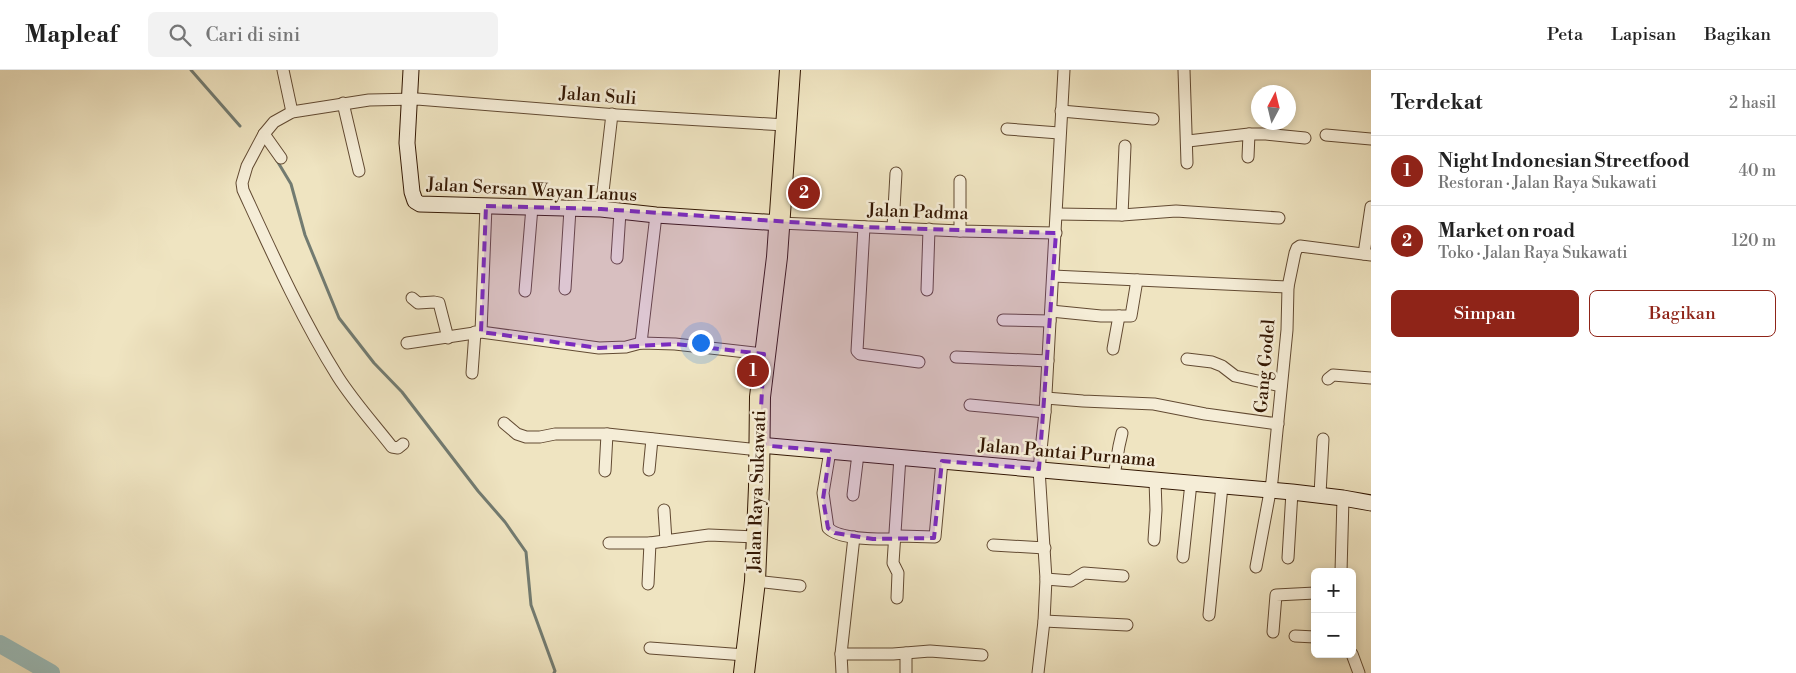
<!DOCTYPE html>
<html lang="id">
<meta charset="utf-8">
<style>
:root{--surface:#fff;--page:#f2f2f2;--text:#222;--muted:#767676;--line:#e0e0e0;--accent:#8f2418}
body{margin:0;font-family:"Libre Bodoni",serif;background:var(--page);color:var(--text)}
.controls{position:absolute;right:15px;bottom:15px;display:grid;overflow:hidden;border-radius:8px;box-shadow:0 2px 8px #0003}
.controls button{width:45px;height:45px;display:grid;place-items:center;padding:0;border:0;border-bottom:1px solid var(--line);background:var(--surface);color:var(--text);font:25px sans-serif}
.compass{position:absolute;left:1251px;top:15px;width:45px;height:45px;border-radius:50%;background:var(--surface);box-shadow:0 2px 8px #0003;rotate:7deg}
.you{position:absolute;left:700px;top:272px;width:18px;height:18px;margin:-12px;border:4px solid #fff;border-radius:50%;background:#1a73e8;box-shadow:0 0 0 8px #1a73e833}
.badge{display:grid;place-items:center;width:32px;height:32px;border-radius:50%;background:var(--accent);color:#fff;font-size:16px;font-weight:700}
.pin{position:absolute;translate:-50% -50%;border:2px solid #fff;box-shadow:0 1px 5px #0006}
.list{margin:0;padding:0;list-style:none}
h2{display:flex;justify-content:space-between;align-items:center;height:65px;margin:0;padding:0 20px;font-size:21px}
h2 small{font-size:16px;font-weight:400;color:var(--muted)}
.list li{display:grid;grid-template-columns:32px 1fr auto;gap:15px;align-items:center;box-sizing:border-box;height:70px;padding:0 20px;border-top:1px solid var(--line)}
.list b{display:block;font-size:19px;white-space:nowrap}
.list p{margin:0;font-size:16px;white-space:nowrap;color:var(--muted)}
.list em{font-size:16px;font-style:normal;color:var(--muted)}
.actions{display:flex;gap:10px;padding:15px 20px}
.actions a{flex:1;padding:11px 0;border:1px solid var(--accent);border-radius:8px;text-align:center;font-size:18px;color:var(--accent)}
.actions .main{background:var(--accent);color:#fff}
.icon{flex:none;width:28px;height:28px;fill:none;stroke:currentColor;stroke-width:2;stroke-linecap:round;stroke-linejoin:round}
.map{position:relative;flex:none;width:1371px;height:603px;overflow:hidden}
header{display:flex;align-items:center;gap:30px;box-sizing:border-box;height:70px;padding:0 25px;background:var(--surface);border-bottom:1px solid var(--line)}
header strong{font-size:24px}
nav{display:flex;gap:28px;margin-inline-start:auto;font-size:18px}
.search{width:350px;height:45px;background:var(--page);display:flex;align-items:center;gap:12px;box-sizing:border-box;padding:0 18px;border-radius:8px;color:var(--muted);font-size:19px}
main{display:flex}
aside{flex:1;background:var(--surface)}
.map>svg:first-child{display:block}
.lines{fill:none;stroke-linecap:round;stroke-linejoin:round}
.stream{stroke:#727b71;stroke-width:3}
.river{stroke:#9cbdba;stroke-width:18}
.street-casing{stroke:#624a32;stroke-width:13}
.secondary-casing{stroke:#331703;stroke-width:17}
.highway-casing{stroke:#331703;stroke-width:22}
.street{stroke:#f5edd7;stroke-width:11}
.secondary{stroke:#f5edd7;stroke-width:15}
.highway{stroke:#efe4c1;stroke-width:20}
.marked{fill:#7b2cbf;fill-opacity:0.2;stroke:#7b2cbf;stroke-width:4;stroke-dasharray:10 6;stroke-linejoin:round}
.labels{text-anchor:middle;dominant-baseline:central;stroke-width:5;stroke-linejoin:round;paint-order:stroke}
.street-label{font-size:18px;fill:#331703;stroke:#f5edd7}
</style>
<header>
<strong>Mapleaf</strong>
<div class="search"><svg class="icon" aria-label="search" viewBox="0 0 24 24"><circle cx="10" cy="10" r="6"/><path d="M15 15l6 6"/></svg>Cari di sini</div>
<nav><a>Peta</a><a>Lapisan</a><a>Bagikan</a></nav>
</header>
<main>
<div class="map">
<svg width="1371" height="603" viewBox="0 0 1371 603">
<rect width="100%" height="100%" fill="#efe4c1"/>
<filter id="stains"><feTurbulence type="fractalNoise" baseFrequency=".004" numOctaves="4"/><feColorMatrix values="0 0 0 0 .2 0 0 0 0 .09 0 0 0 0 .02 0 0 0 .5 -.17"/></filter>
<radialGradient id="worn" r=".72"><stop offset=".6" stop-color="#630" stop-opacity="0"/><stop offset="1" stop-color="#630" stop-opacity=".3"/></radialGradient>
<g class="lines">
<g class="stream">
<path d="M 191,0 L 240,56"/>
<path d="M 276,89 L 291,114 L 305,165 L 339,248 L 374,293 L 402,322 L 478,421 L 505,452 L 526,482 L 531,535 L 555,601 L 554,603"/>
</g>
<path class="river" d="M 0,574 L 51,603"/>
<defs>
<g id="street">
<path d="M 283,0 L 292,42"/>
<path d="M 1184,0 L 1187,93"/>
<path d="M 343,33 L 359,101"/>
<path d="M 1061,41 L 1153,49"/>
<path d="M 1007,59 L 1059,63"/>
<path d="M 264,64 L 281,88"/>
<path d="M 1249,64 L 1266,64 L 1305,68"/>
<path d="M 1326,65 L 1371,69"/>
<path d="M 1188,71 L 1249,64 L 1248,87"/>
<path d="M 960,111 L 960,161"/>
<path d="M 601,139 L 612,44"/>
<path d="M 1057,144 L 1122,145 L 1176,141 L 1279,148"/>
<path d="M 1122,145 L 1125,76"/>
<path d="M 780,153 L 960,161 L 1056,163"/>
<path d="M 864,157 L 857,281 L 860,284 L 919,292"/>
<path d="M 893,157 L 896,103"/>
<path d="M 1364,184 L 1371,137"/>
<path d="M 617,188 L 620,142"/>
<path d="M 1053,206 L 1288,217"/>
<path d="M 565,219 L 570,139"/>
<path d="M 927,220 L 929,159"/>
<path d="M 525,221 L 532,137"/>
<path d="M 412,228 L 418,233 L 434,232 L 439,233 L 448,268"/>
<path d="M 1051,241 L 1101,246 L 1131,246 L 1137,210"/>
<path d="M 1003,250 L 1050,251"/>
<path d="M 481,262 L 486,136"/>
<path d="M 407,273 L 481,262 L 599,278 L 626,277 L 641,273 L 675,274 L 764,284"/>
<path d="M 641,273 L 656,145"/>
<path d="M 1113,279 L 1119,246"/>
<path d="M 956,287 L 1048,291"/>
<path d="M 1187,289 L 1212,292 L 1222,296 L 1235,306 L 1281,316"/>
<path d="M 472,303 L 475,262"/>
<path d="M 1328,309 L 1333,305 L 1371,308"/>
<path d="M 1046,328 L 1083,331 L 1154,334 L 1205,344 L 1278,354"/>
<path d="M 970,335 L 1045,342"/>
<path d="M 504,353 L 517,364 L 526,367 L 540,367 L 555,364 L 607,364 L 759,380"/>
<path d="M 403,374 L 398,378 L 392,377 C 374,354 354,332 338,307 C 301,248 272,183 243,120 L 242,113 L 247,96 L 264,64 L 274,52 L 292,42 L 369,30 L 417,29 L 617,45 L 785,55"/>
<path d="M 830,381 L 823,423 L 828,458 C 840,470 877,469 894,469 L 899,466 L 935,467 L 942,391"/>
<path d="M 649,400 L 652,369"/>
<path d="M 605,401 L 607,364"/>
<path d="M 1114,406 L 1119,376 L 1122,363"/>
<path d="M 1320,424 L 1323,369"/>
<path d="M 853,425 L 858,384"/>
<path d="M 664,440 L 666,471"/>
<path d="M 1154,470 L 1156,440 L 1155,410"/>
<path d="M 609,473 L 650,473 L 709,465 L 756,467"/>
<path d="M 993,475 L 1045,478"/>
<path d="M 1183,487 L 1191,413"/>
<path d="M 1288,488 L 1292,422"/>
<path d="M 1256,497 L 1272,411 L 1287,260 L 1288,217 L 1295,183 L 1297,178 L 1300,176 L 1371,185"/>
<path d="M 1341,502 L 1343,428"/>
<path d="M 1046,509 L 1071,511 L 1084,503 L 1123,506"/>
<path d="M 755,511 L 800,516"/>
<path d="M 648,514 L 650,473"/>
<path d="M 897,528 L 898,503 L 893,493 L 900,387"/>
<path d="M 1209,545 L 1222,416"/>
<path d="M 1044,551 L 1127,555"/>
<path d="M 1273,562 L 1276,525 L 1315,523"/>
<path d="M 1295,566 L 1315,567"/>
<path d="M 650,578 L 745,585"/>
<path d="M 906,583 L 906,603"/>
<path d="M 841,584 L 893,584 L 930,581 L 982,585"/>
<path d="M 1352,584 L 1359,603"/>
<path d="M 842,603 L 841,584 L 854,467"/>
<path d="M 1038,603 L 1044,551 L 1046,509 L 1039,399 L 1045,342 L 1064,0"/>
</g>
<g id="secondary">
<path d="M 411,0 L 407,73 L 412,122 L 415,131 L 420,134 L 601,139 L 656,145 L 780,153"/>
<path d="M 759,375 L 1292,422 L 1343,428 L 1371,433"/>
</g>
<path id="highway" d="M 744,603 L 755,511 L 759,417 L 760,327 L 777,187 L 790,0"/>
</defs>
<use href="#street" class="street-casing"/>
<use href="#secondary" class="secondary-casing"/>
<use href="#highway" class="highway-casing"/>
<use href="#street" class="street"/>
<use href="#secondary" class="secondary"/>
<use href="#highway" class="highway"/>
</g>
<path class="marked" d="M 486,136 L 601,139 L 864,157 L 1056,163 L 1039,399 L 942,391 L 934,468 L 873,469 L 835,463 L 828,458 L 823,429 L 830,381 L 759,375 L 764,284 L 675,274 L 599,278 L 481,262 Z"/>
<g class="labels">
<g class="street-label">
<text transform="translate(598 26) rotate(4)">Jalan Suli</text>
<text transform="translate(532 120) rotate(3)">Jalan Sersan Wayan Lanus</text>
<text transform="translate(918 142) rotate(2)">Jalan Padma</text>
<text transform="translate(1265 296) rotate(-85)">Gang Godel</text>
<text transform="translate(1067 383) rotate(5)">Jalan Pantai Purnama</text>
<text transform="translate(757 421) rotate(-88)">Jalan Raya Sukawati</text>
</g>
</g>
<rect width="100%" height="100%" filter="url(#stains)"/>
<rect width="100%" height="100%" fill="url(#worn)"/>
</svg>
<div class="controls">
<button>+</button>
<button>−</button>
</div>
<svg class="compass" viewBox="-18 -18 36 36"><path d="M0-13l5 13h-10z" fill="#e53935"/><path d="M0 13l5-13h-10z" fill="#767676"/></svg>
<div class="you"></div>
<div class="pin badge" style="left:753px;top:301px">1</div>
<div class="pin badge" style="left:804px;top:123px">2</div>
</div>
<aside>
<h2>Terdekat<small>2 hasil</small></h2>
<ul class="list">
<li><span class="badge">1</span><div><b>Night Indonesian Streetfood</b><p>Restoran · Jalan Raya Sukawati</p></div><em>40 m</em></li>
<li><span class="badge">2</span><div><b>Market on road</b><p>Toko · Jalan Raya Sukawati</p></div><em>120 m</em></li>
</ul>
<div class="actions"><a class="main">Simpan</a><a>Bagikan</a></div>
</aside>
</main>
